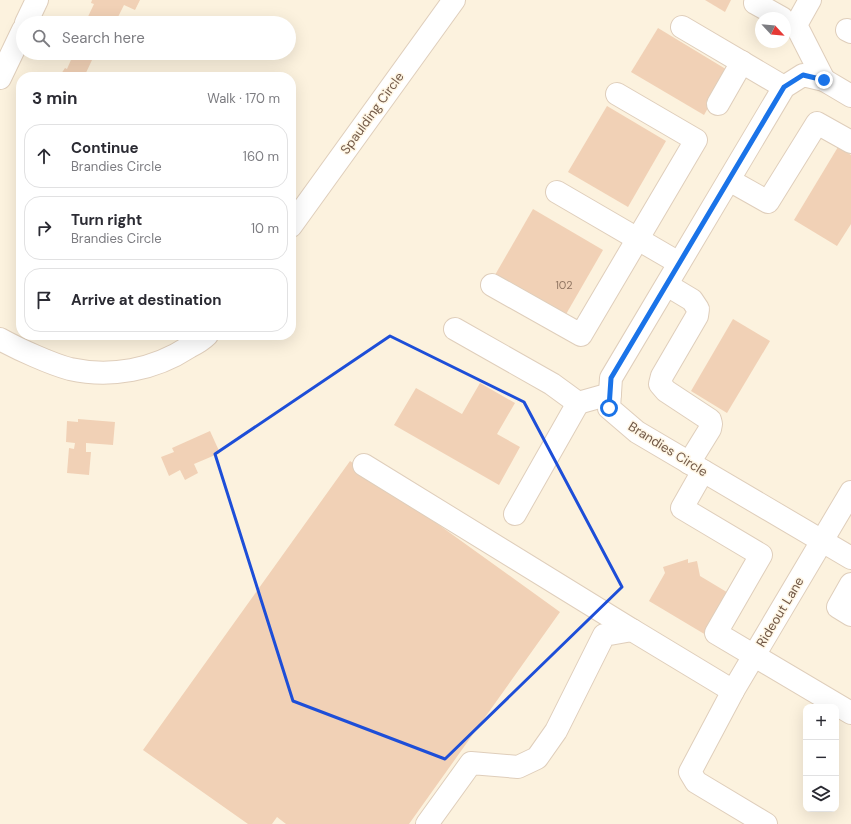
<!DOCTYPE html>
<meta charset="utf-8">
<style>
:root{--surface:#fff;--page:#f7f7f7;--text:#2b2b33;--muted:#7c7c81;--line:#e1e1e2}
body{margin:0;font-family:"DM Sans",sans-serif;background:var(--page);color:var(--text)}
.controls{position:absolute;right:12px;bottom:12px;display:grid;overflow:hidden;border-radius:8px;box-shadow:0 4px 16px #0002}
.controls button{width:36px;height:36px;display:grid;place-items:center;padding:0;border:0;border-bottom:1px solid var(--line);background:var(--surface);color:var(--text);font:20px sans-serif}
.compass{position:absolute;left:755px;top:12px;width:36px;height:36px;border-radius:50%;background:var(--surface);box-shadow:0 4px 16px #0002;rotate:116deg}
.stop{position:absolute;width:12px;height:12px;margin:-9px;border:3px solid #1a73e8;border-radius:50%;background:#fff}
.stop.end{background:#1a73e8;border-color:#fff;box-shadow:0 1px 4px #0008}
.list{margin:0;padding:0;list-style:none}
h2{display:flex;justify-content:space-between;align-items:center;height:52px;margin:0;padding:0 16px;font-size:17px}
h2 small{font-size:13px;font-weight:400;color:var(--muted)}
.list li{display:grid;grid-template-columns:26px 1fr auto;gap:12px;align-items:center;box-sizing:border-box;height:64px;margin:0 8px 8px;padding:0 8px;border:1px solid var(--line);border-radius:16px}
.list b{display:block;font-size:15px;white-space:nowrap}
.list p{margin:0;font-size:13px;white-space:nowrap;color:var(--muted)}
.list em{font-size:13px;font-style:normal;color:var(--muted)}
.icon{flex:none;width:22px;height:22px;fill:none;stroke:currentColor;stroke-width:2;stroke-linecap:round;stroke-linejoin:round}
.map{position:relative;flex:none;width:851px;height:824px;overflow:hidden}
.search{position:absolute;background:var(--surface);box-shadow:0 4px 16px #0002;left:16px;top:16px;width:280px;height:44px;display:flex;align-items:center;gap:10px;box-sizing:border-box;padding:0 14px;border-radius:22px;color:var(--muted);font-size:15px}
.panel{position:absolute;background:var(--surface);box-shadow:0 4px 16px #0002;left:16px;top:72px;width:280px;height:268px;border-radius:16px}
.map>svg:first-child{display:block}
.building{fill:#f1d1b6}
.lines{fill:none;stroke-linecap:round;stroke-linejoin:round}
.minor-casing{stroke:#dfcebb;stroke-width:24}
.minor{stroke:#fff;stroke-width:22}
.route{stroke:#1a73e8;stroke-width:5}
.marked{fill:none;stroke:#1d4ed8;stroke-width:3;stroke-linejoin:round}
.labels{text-anchor:middle;dominant-baseline:central;stroke-width:3;stroke-linejoin:round;paint-order:stroke}
.number-label{font-size:11px;fill:#917663}
.street-label{font-size:13px;fill:#715847;stroke:#fff6e4}
</style>
<div class="map">
<svg width="851" height="824" viewBox="0 0 851 824">
<rect width="100%" height="100%" fill="#fcf2de"/>
<g class="building">
<path d="M 92,0 L 140,0 L 135,10 L 124,5 L 115,23 L 85,23 L 94,4 L 91,3 Z"/>
<path d="M 705,0 L 731,0 L 725,12 Z"/>
<path d="M 658,28 L 729,71 L 704,115 L 631,72 Z"/>
<path d="M 74,53 L 92,60 L 84,77 L 59,77 L 65,68 L 67,69 Z"/>
<path d="M 607,106 L 666,141 L 628,207 L 568,172 Z"/>
<path d="M 838,147 L 851,155 L 851,224 L 837,246 L 794,220 Z"/>
<path d="M 533,209 L 603,250 L 565,316 L 495,275 Z"/>
<path d="M 733,319 L 770,341 L 727,413 L 691,391 Z"/>
<path d="M 480,383 L 515,403 L 497,434 L 520,447 L 499,485 L 394,425 L 416,388 L 462,414 Z"/>
<path d="M 78,419 L 115,422 L 113,445 L 86,443 L 86,452 L 91,452 L 89,475 L 67,473 L 69,448 L 74,449 L 75,443 L 66,442 L 67,421 L 78,422 Z"/>
<path d="M 210,431 L 220,453 L 194,464 L 198,473 L 185,480 L 180,470 L 169,476 L 161,457 L 174,452 L 172,448 Z"/>
<path d="M 350,461 L 560,612 L 409,824 L 286,824 L 277,817 L 272,824 L 248,824 L 143,750 Z"/>
<path d="M 688,559 L 688,563 L 697,561 L 700,576 L 730,594 L 706,635 L 649,601 L 665,573 L 663,567 Z"/>
</g>
<g class="lines">
<defs>
<g id="minor">
<path d="M 757,0 L 755,3 L 782,18"/>
<path d="M 810,0 L 796,25 L 824,80"/>
<path d="M 26,23 L 37,0"/>
<path d="M 682,27 L 784,87"/>
<path d="M 847,30 L 851,32"/>
<path d="M 0,78 L 23,30"/>
<path d="M 851,96 L 824,80 L 803,75 L 784,87 L 611,378 L 609,408 L 637,432 L 851,558"/>
<path d="M 718,104 L 742,62"/>
<path d="M 729,180 L 768,202 L 817,123 L 851,142"/>
<path d="M 557,192 L 679,263"/>
<path d="M 291,226 L 454,0"/>
<path d="M 492,285 L 581,335 L 696,140 L 617,94"/>
<path d="M 667,285 L 692,300 L 698,309 L 697,316 L 662,376 L 660,384 L 666,391 L 710,420 L 711,424 L 710,429 L 689,463"/>
<path d="M 455,329 L 552,384 L 578,403 L 610,394"/>
<path d="M 0,339 C 18,349 51,364 70,369 C 111,378 154,370 189,347 C 195,344 202,340 207,335"/>
<path d="M 364,465 L 632,630"/>
<path d="M 703,471 L 682,508 L 761,555 L 716,633 L 851,713"/>
<path d="M 515,514 L 578,403"/>
<path d="M 851,584 L 838,607 L 851,615"/>
<path d="M 733,691 L 690,772 L 696,782 L 766,824"/>
<path d="M 427,824 L 471,763 L 518,767 L 537,758 L 556,731 L 604,635 L 632,630 L 733,691 L 851,492"/>
</g>
</defs>
<use href="#minor" class="minor-casing"/>
<use href="#minor" class="minor"/>
</g>
<g class="lines">
<path class="route" d="M 609,408 L 611,378 L 784,87 L 803,75 L 824,80"/>
</g>
<path class="marked" d="M 390,336 L 524,402 L 622,587 L 445,759 L 293,701 L 215,454 Z"/>
<g class="labels">
<g class="number-label">
<text x="564" y="285">102</text>
</g>
<g class="street-label">
<text transform="translate(372 113) rotate(-54)">Spaulding Circle</text>
<text transform="translate(668 449) rotate(32)">Brandies Circle</text>
<text transform="translate(780 612) rotate(-59)">Rideout Lane</text>
</g>
</g>
</svg>
<div class="controls">
<button>+</button>
<button>−</button>
<button><svg class="icon" aria-label="layers" viewBox="0 0 24 24"><path d="M12 4l9 5-9 5-9-5zM3 14l9 5 9-5"/></svg></button>
</div>
<svg class="compass" viewBox="-18 -18 36 36"><path d="M0-13l5 13h-10z" fill="#e53935"/><path d="M0 13l5-13h-10z" fill="#7c7c81"/></svg>
<div class="stop" style="left:609px;top:408px"></div>
<div class="stop end" style="left:824px;top:80px"></div>
<div class="search"><svg class="icon" aria-label="search" viewBox="0 0 24 24"><circle cx="10" cy="10" r="6"/><path d="M15 15l6 6"/></svg>Search here</div>
<section class="panel">
<h2>3 min<small>Walk · 170 m</small></h2>
<ul class="list">
<li><svg class="icon" aria-label="ahead" viewBox="0 0 24 24"><path d="M12 20V5M6 11l6-6 6 6"/></svg><div><b>Continue</b><p>Brandies Circle</p></div><em>160 m</em></li>
<li><svg class="icon" aria-label="right" viewBox="0 0 24 24"><path d="M7 20v-9h11M14 6l5 5-5 5"/></svg><div><b>Turn right</b><p>Brandies Circle</p></div><em>10 m</em></li>
<li><svg class="icon" aria-label="arrive" viewBox="0 0 24 24"><path d="M6 21V4h12l-3 4 3 4H6"/></svg><div><b>Arrive at destination</b></div></li>
</ul>
</section>
</div>
